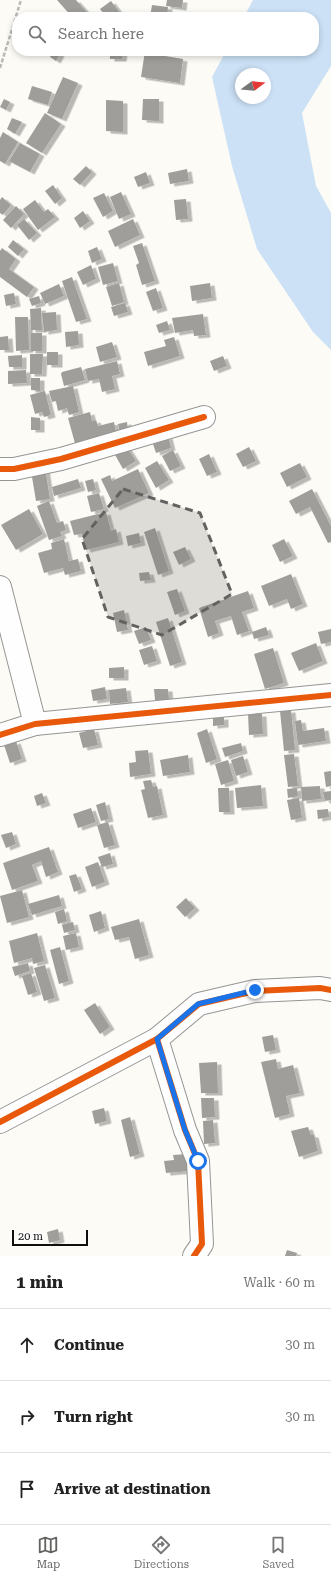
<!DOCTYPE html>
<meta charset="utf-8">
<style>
:root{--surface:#fff;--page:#f6f6f6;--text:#222;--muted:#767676;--line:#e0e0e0;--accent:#626260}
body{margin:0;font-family:"Roboto Serif",serif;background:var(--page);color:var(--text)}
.compass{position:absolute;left:235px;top:68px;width:36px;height:36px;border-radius:50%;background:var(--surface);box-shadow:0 2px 6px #0003;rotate:74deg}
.scale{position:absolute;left:12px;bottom:10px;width:76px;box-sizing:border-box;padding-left:4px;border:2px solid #0f0f0f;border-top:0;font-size:11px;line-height:14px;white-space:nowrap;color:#0f0f0f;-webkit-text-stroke:3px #fff;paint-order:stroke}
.stop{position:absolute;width:12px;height:12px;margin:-9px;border:3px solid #1a73e8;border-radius:50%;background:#fff}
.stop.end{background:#1a73e8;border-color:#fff;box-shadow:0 1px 4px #0008}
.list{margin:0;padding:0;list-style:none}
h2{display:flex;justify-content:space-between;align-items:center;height:52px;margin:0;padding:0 16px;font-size:17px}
h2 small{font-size:13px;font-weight:400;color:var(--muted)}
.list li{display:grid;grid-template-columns:26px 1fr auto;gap:12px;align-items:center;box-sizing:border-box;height:72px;padding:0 16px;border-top:1px solid var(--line)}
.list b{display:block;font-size:15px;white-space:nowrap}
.list em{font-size:13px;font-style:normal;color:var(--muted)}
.icon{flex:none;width:22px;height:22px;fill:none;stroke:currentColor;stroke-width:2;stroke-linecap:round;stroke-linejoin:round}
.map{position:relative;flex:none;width:331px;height:1256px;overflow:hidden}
.search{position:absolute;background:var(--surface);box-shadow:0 2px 6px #0003;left:12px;right:12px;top:12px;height:44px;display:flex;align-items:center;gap:10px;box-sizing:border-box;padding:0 14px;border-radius:16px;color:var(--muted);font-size:15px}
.sheet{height:268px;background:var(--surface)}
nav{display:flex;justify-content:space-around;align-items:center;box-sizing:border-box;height:56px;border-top:1px solid var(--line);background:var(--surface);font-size:11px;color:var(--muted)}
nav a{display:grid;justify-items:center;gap:2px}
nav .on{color:var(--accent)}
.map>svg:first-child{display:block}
.water{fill:#cce1f6;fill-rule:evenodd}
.building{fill:#a09e9a;filter:url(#shadow)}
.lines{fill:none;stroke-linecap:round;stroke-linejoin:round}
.street-casing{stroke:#969593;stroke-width:24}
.path{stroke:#b9b9b8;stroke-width:2.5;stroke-dasharray:4 2;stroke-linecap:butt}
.street{stroke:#fffefe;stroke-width:22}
.cycleway-casing{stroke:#fff;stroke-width:8}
.cycleway{stroke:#e8590c;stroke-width:6}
.route{stroke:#1a73e8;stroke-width:5}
.marked{fill:#626260;fill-opacity:0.2;stroke:#626260;stroke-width:3;stroke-dasharray:8 5;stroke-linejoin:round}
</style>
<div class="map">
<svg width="331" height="1256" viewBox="0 0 331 1256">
<defs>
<filter id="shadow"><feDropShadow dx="4.5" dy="2.5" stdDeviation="0" flood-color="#0004"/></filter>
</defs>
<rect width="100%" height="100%" fill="#fcfbf5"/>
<path class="water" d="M 253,0 L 331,0 L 331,66 L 302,113 L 316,186 L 331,213 L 331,350 L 313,332 L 257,249 L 232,166 L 212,77 L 226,51 L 314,51 L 314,17 L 244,17 ZM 241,74 L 265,74 L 265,98 L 241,98 Z"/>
<g class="building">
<path d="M 57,0 L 76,0 L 91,17 L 72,17 Z"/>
<path d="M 167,0 L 183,0 L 182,8 L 166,6 Z"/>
<path d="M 111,1 L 120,13 L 115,17 L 106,17 L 100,9 Z"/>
<path d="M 152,5 L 168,7 L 167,17 L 150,17 Z"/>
<path d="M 54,51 L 60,54 L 56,61 L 50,57 Z"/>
<path d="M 110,51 L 123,51 L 122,59 L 110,59 Z"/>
<path d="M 145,51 L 159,52 L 159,55 L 183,59 L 180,83 L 141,77 Z"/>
<path d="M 63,77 L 78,83 L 62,119 L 47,113 Z"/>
<path d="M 32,86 L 52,92 L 48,105 L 28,99 Z"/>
<path d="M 4,99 L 10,102 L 6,110 L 0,107 Z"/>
<path d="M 143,99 L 159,99 L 159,121 L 142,120 Z"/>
<path d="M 106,100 L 123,101 L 123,132 L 106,131 Z"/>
<path d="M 45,113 L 61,124 L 42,153 L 26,143 Z"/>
<path d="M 12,118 L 22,122 L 15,134 L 7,129 Z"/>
<path d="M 3,132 L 18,142 L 5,164 L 0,161 L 0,138 Z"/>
<path d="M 20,143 L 40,154 L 30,172 L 9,161 Z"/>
<path d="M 86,166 L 92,172 L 80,185 L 73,179 Z"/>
<path d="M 187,169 L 189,181 L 170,184 L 168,173 Z"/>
<path d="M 146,172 L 150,183 L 138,187 L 134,177 Z"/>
<path d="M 53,185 L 62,198 L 55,204 L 45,191 Z"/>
<path d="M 121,192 L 131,214 L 119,219 L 110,197 Z"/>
<path d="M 104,193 L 113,211 L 103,217 L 93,198 Z"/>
<path d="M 2,197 L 11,205 L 3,215 L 0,213 L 0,200 Z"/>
<path d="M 186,199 L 188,219 L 176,220 L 174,200 Z"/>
<path d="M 35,200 L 44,212 L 48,209 L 55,217 L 38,230 L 23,209 Z"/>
<path d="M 16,206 L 24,214 L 11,228 L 3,220 Z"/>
<path d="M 83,211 L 90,221 L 80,228 L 74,218 Z"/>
<path d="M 24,219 L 37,233 L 29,240 L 17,225 Z"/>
<path d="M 133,219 L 140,235 L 115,247 L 108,231 Z"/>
<path d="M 13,240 L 24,249 L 18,256 L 8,247 Z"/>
<path d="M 142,243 L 155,281 L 142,285 L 136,265 L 139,263 L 133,246 Z"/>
<path d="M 97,247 L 102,259 L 92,263 L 88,251 Z"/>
<path d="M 2,248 L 16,259 L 9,269 L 34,287 L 27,297 L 0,277 L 0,251 Z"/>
<path d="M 113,263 L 118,281 L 103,285 L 98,267 Z"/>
<path d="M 91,265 L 96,279 L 83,285 L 77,272 Z"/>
<path d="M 72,277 L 87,319 L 76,322 L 62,281 Z"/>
<path d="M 119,283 L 124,302 L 112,306 L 106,287 Z"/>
<path d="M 210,283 L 212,298 L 192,301 L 190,286 Z"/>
<path d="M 59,284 L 64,296 L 45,304 L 40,293 Z"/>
<path d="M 156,288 L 163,308 L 153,311 L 146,292 Z"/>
<path d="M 14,293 L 16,304 L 6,306 L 4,295 Z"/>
<path d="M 39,296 L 41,303 L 32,306 L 29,299 Z"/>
<path d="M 125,303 L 128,312 L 114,316 L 111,307 Z"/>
<path d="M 41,308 L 42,330 L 31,330 L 30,309 Z"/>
<path d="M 56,312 L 57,330 L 44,332 L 42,313 Z"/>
<path d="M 203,314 L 206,335 L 194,336 L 193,330 L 175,333 L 172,318 Z"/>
<path d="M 15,317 L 28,317 L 29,350 L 16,351 Z"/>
<path d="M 167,321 L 170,330 L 159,333 L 156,325 Z"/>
<path d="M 78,331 L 79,345 L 66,347 L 65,332 Z"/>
<rect x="31" y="333" width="11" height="18"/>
<path d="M 8,336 L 9,350 L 0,350 L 0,337 Z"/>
<path d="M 174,337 L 180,356 L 148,366 L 144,352 L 166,346 L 164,340 Z"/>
<path d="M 112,342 L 117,357 L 100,362 L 96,347 Z"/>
<rect x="47" y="352" width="11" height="13"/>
<path d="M 30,354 L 43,354 L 42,374 L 30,374 Z"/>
<path d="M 22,355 L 22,367 L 9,367 L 8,356 Z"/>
<path d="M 223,356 L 227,366 L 214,371 L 210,361 Z"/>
<path d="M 117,361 L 120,374 L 112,376 L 115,389 L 102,392 L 99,379 L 88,381 L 85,369 Z"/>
<path d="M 81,367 L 85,380 L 64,386 L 61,374 L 62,372 Z"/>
<path d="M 26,370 L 27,383 L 8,384 L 8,371 Z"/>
<path d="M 31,378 L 40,378 L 40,391 L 31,390 Z"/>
<path d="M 73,386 L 79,412 L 69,415 L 67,408 L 58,411 L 56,401 L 52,402 L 49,391 Z"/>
<path d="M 45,391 L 51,415 L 44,417 L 42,412 L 35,414 L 30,395 Z"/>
<path d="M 90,412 L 92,421 L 96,420 L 98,426 L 114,422 L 117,437 L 76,447 L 68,418 Z"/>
<path d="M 31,417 L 40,418 L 40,430 L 31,430 Z"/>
<path d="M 127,422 L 128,430 L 120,432 L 118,424 Z"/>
<path d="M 168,436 L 171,448 L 156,453 L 152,441 Z"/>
<path d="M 126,446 L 136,461 L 123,469 L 114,453 Z"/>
<path d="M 249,447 L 256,461 L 243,467 L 236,454 Z"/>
<path d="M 173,450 L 181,466 L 170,471 L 162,456 Z"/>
<path d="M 209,454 L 217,472 L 207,476 L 199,459 Z"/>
<path d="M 157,461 L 169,480 L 156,488 L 145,468 Z"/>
<path d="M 300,463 L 307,477 L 287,487 L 280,473 Z"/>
<path d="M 45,468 L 50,499 L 36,501 L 31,471 Z"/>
<path d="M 138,469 L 149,493 L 115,508 L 101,479 L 110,475 L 112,481 Z"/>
<path d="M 78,479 L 81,488 L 54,496 L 52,487 Z"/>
<path d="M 93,479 L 96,490 L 88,492 L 85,481 Z"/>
<path d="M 312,489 L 331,526 L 331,542 L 328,543 L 310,507 L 296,514 L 289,501 Z"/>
<path d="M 99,493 L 104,509 L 91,512 L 87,496 Z"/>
<path d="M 49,501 L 57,523 L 63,521 L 66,530 L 60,532 L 62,536 L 49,540 L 37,506 Z"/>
<path d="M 29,509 L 43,534 L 16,550 L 1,525 Z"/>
<path d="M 106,512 L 111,531 L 116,529 L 119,542 L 86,550 L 82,534 L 74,535 L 70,521 Z"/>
<path d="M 155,528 L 169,571 L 158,575 L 144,532 Z"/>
<path d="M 139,533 L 141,543 L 128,546 L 126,536 Z"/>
<path d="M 64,539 L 69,561 L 78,559 L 81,571 L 65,575 L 63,568 L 44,573 L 38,553 L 52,549 L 51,543 Z"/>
<path d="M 284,539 L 293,556 L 280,562 L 272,545 Z"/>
<path d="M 185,547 L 191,559 L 179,565 L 173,552 Z"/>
<path d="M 149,572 L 151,580 L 140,581 L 139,573 Z"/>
<path d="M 291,574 L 303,604 L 291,609 L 287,599 L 269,606 L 261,586 Z"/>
<path d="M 177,589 L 185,611 L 175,615 L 167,592 Z"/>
<path d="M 248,591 L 254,608 L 242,612 L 249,631 L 237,635 L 231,616 L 215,621 L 219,633 L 208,637 L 199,608 Z"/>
<path d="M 124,610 L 128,630 L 117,632 L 113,613 Z"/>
<path d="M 168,618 L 182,662 L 170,666 L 156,622 Z"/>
<path d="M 146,627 L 151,640 L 139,644 L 134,631 Z"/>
<path d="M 266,627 L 269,635 L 254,639 L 252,632 Z"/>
<path d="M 331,629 L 331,642 L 321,644 L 318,632 Z"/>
<path d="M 316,643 L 323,661 L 299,671 L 291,653 Z"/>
<path d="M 152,646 L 157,661 L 144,665 L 139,650 Z"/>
<path d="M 273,648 L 284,683 L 265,689 L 254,654 Z"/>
<path d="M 124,667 L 124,678 L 109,678 L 109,668 Z"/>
<path d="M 105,687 L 107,699 L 93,701 L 91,690 Z"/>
<path d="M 126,688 L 128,702 L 110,704 L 109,690 Z"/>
<path d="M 154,689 L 168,689 L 169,700 L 155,700 Z"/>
<path d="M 291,710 L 295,750 L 284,751 L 280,711 Z"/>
<path d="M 248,714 L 262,714 L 263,734 L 249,735 Z"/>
<path d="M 224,717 L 224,725 L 213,726 L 213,718 Z"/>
<path d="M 301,720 L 303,731 L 324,728 L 326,741 L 298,745 L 295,721 Z"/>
<path d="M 94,729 L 98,745 L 83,748 L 79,733 Z"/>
<path d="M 207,729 L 217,759 L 206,763 L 197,733 Z"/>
<path d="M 16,741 L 22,759 L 10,763 L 4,745 Z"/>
<path d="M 241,743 L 243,751 L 225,757 L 222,748 Z"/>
<path d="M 148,750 L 151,774 L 130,777 L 129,763 L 136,762 L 135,751 Z"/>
<path d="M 294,754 L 298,786 L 288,787 L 284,755 Z"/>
<path d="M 188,755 L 190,772 L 163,776 L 160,760 Z"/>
<path d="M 243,756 L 248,772 L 236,776 L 231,760 Z"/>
<path d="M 228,760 L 234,781 L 221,785 L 215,764 Z"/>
<path d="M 331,771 L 331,786 L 326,787 L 324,772 Z"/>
<path d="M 151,780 L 153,787 L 157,786 L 163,815 L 148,818 L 141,790 L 145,789 L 143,781 Z"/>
<path d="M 261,785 L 263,806 L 237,808 L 235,788 Z"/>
<path d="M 320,786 L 321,799 L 302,801 L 301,787 Z"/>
<path d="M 218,788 L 229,788 L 230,812 L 219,812 Z"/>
<path d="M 297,788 L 298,796 L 288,798 L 287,789 Z"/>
<path d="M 331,791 L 331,800 L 325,801 L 323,792 Z"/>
<path d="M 42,793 L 46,803 L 37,806 L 34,796 Z"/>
<path d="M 299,798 L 302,818 L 291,820 L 287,800 Z"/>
<path d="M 105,802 L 109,819 L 101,821 L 96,805 Z"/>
<path d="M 91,808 L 96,822 L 78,828 L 73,814 Z"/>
<path d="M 328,809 L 329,817 L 318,819 L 317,810 Z"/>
<path d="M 108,822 L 115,845 L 104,848 L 97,825 Z"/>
<path d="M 12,832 L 16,844 L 6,848 L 1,835 Z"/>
<path d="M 49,847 L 58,872 L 46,877 L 41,861 L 32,865 L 38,881 L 12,890 L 3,863 Z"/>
<path d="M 110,853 L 113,864 L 102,867 L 98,857 Z"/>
<path d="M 98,862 L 105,882 L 92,887 L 85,867 Z"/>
<path d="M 76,874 L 82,889 L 74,892 L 69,876 Z"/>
<path d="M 22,890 L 29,917 L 7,923 L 0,896 Z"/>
<path d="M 59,895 L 62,906 L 32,915 L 28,904 Z"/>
<path d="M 186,898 L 195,908 L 185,917 L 176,907 Z"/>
<path d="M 64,909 L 67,921 L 58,924 L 55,912 Z"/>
<path d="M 101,911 L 105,928 L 94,932 L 89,915 Z"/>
<path d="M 139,919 L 149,955 L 135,959 L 129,937 L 115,940 L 111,927 Z"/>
<path d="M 73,922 L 75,930 L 64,933 L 62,925 Z"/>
<path d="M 37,933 L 44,961 L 33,964 L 32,958 L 14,963 L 9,941 Z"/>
<path d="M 76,933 L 79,947 L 66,950 L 63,936 Z"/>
<path d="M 60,947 L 69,981 L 59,984 L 50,950 Z"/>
<path d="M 28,963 L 30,971 L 15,976 L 12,967 Z"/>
<path d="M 45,965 L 55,998 L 44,1001 L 34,968 Z"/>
<path d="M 31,973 L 37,992 L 28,995 L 22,976 Z"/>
<path d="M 95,1003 L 110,1027 L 100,1034 L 84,1010 Z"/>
<path d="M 273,1035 L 276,1050 L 265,1052 L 262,1037 Z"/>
<path d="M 276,1059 L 278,1069 L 293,1065 L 300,1093 L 286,1096 L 290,1114 L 275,1118 L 261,1062 Z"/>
<path d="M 217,1062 L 218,1093 L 201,1093 L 199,1063 Z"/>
<path d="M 201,1098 L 214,1098 L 215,1117 L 202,1118 Z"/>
<path d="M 104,1108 L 107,1121 L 95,1124 L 92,1111 Z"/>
<path d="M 130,1117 L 140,1154 L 130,1157 L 121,1120 Z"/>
<path d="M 213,1120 L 215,1143 L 204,1144 L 203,1121 Z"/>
<path d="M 308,1127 L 311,1135 L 314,1135 L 318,1151 L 299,1157 L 291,1131 Z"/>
<path d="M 188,1154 L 189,1171 L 166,1173 L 164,1161 L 174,1160 L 173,1155 Z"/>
<path d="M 58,1229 L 60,1240 L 49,1243 L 47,1232 Z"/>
<path d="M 287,1250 L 297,1253 L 296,1256 L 285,1256 Z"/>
</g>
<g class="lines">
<defs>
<g id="street">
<path d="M 0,469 L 14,469 L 61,459 L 204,417"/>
<path d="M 0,587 L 35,724"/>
<path d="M 0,735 L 35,724 L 331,695"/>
<path d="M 157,1039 L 185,1130 L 198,1161 L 202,1244 L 194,1256"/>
<path d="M 0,1122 L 157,1039 L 199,1004 L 255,991 L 320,988 L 331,990"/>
</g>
</defs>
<use href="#street" class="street-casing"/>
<path class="path" d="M 0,68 L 21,0"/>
<use href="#street" class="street"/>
<defs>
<g id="cycleway">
<path d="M 0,469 L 14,469 L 61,459 L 204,417"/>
<path d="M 0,735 L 35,724 L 331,695"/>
<path d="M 157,1039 L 185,1130 L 198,1161 L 202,1244 L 194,1256"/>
<path d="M 0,1122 L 157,1039 L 199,1004 L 255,991 L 320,988 L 331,990"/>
</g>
</defs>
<use href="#cycleway" class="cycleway-casing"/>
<use href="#cycleway" class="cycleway"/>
</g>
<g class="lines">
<path class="route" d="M 198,1161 L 185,1130 L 157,1039 L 198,1004 L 255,990"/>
</g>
<path class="marked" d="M 123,489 L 200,513 L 232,594 L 162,635 L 108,617 L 82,539 Z"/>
</svg>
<svg class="compass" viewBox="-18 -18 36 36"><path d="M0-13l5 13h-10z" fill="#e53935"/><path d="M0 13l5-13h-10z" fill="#767676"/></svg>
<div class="scale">20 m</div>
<div class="stop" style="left:198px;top:1161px"></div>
<div class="stop end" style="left:255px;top:990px"></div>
<div class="search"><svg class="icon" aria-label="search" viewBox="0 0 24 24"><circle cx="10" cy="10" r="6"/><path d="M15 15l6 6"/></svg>Search here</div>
</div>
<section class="sheet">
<h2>1 min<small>Walk · 60 m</small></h2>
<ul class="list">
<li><svg class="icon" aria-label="ahead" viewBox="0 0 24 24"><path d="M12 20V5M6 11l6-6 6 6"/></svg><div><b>Continue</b></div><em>30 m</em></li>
<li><svg class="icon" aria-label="right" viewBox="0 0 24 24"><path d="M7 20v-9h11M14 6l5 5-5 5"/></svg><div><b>Turn right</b></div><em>30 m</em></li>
<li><svg class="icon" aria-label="arrive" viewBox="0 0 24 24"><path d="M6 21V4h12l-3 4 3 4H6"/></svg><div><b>Arrive at destination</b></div></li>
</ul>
</section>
<nav>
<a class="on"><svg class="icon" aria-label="map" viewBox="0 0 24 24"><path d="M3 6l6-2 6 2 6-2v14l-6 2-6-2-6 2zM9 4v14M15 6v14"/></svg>Map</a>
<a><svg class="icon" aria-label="directions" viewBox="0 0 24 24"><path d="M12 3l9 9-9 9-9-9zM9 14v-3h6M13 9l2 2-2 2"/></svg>Directions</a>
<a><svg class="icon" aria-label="saved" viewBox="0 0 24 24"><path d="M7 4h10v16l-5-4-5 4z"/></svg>Saved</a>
</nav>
